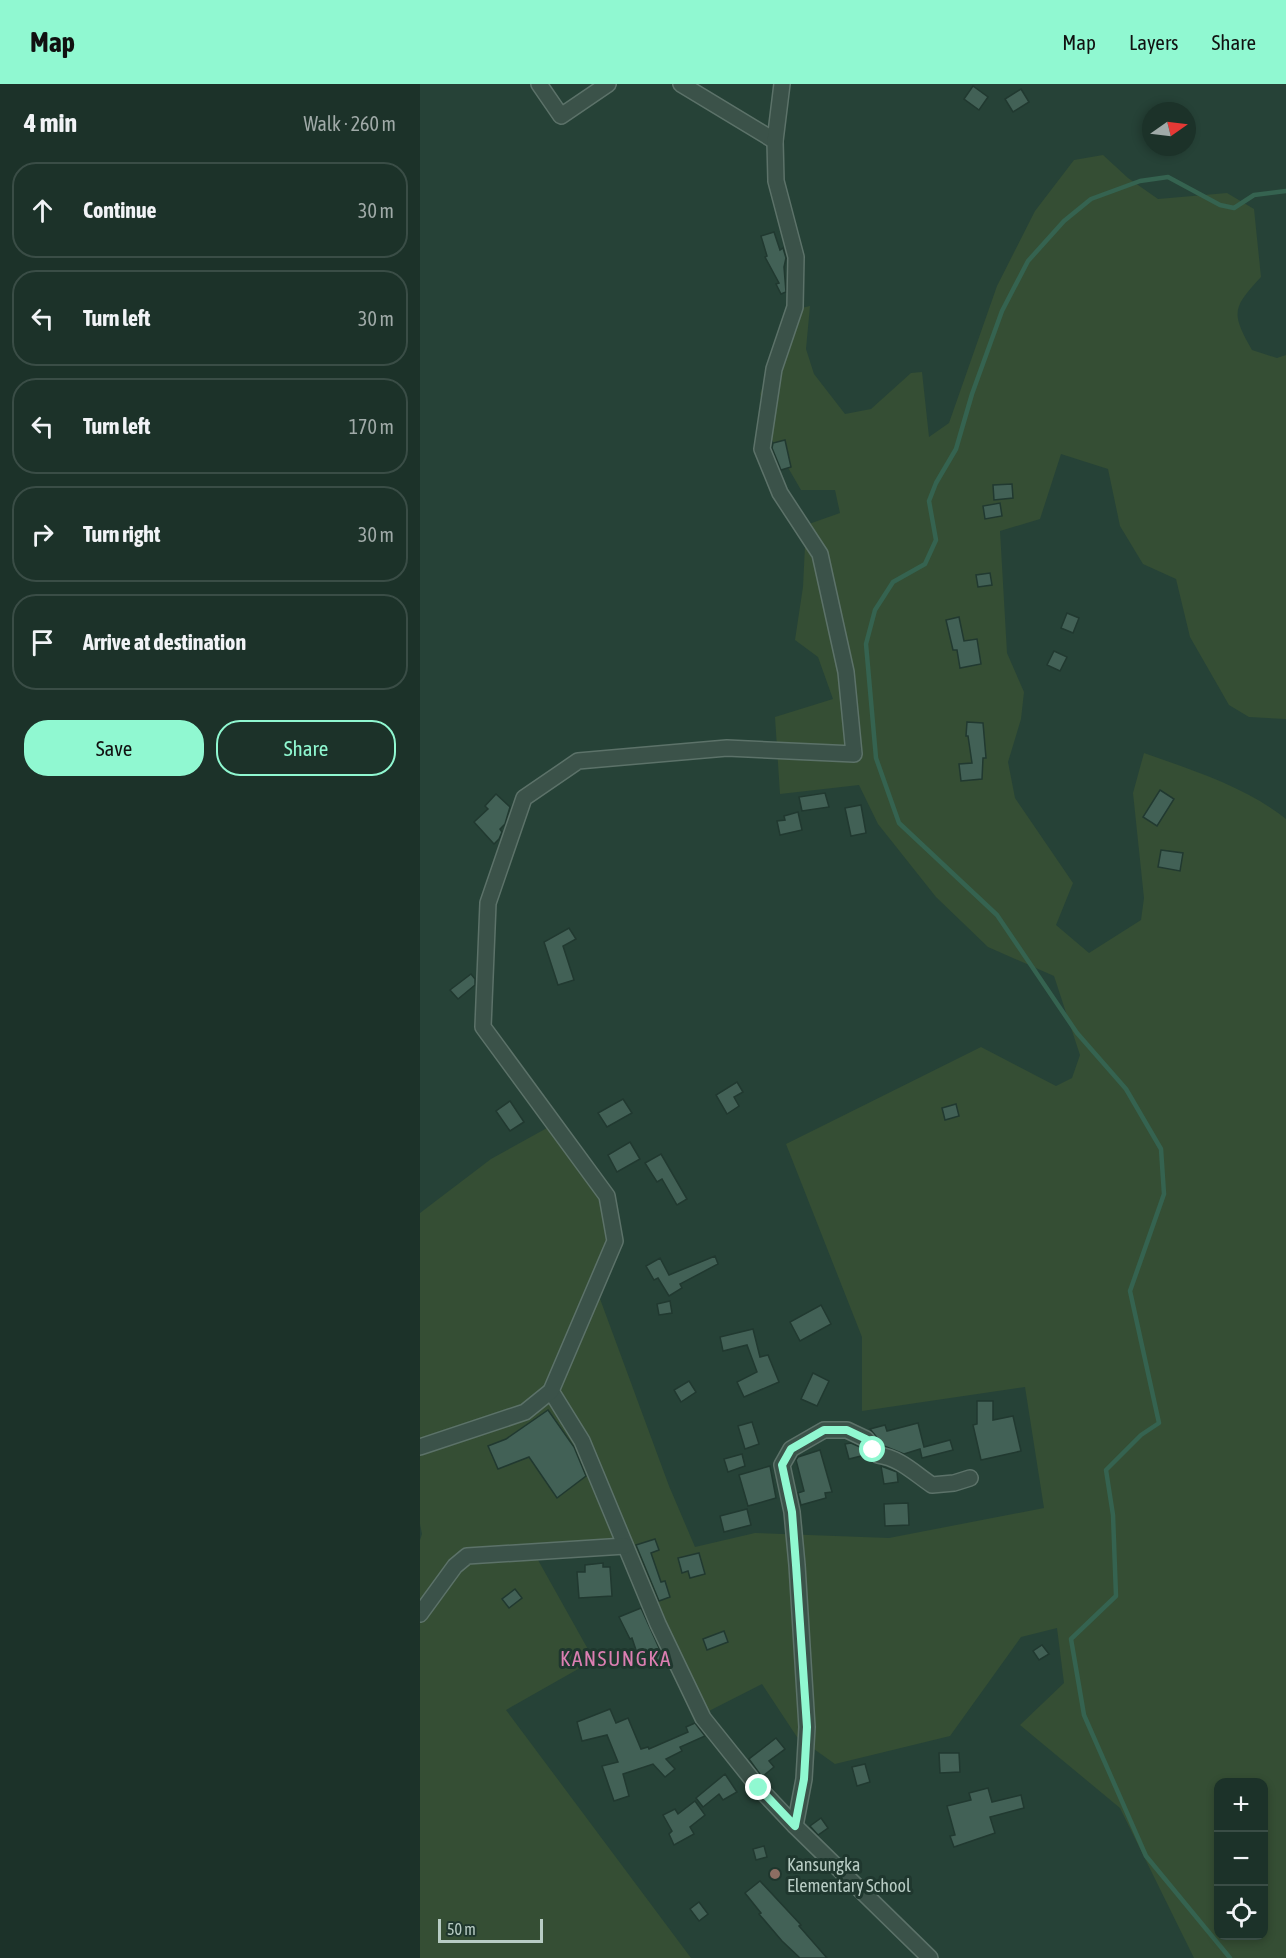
<!DOCTYPE html>
<meta charset="utf-8">
<style>
:root{--surface:#1c3229;--page:#253a31;--text:#f1f3f6;--muted:#a0aaa8;--line:#3a4d46;--accent:#90f8d1}
body{margin:0;font-family:"Asap Condensed",sans-serif;background:var(--page);color:var(--text)}
.controls{position:absolute;right:18px;bottom:18px;display:grid;overflow:hidden;border-radius:12px;box-shadow:0 3px 9px #0003}
.controls button{width:54px;height:54px;display:grid;place-items:center;padding:0;border:0;border-bottom:2px solid var(--line);background:var(--surface);color:var(--text);font:30px sans-serif}
.compass{position:absolute;left:722px;top:18px;width:54px;height:54px;border-radius:50%;background:var(--surface);box-shadow:0 3px 9px #0003;rotate:76deg}
.scale{position:absolute;left:18px;bottom:15px;width:105px;box-sizing:border-box;padding-left:6px;border:3px solid #b8ccc4;border-top:0;font-size:16px;line-height:21px;white-space:nowrap;color:#b8ccc4;-webkit-text-stroke:4px #1f372e;paint-order:stroke}
.stop{position:absolute;width:18px;height:18px;margin:-14px;border:4px solid #90f8d1;border-radius:50%;background:#fff}
.stop.end{background:#90f8d1;border-color:#fff;box-shadow:0 2px 6px #0008}
.list{margin:0;padding:0;list-style:none}
h2{display:flex;justify-content:space-between;align-items:center;height:78px;margin:0;padding:0 24px;font-size:26px}
h2 small{font-size:20px;font-weight:400;color:var(--muted)}
.list li{display:grid;grid-template-columns:39px 1fr auto;gap:18px;align-items:center;box-sizing:border-box;height:96px;margin:0 12px 12px;padding:0 12px;border:2px solid var(--line);border-radius:24px}
.list b{display:block;font-size:22px;white-space:nowrap}
.list em{font-size:20px;font-style:normal;color:var(--muted)}
.actions{display:flex;gap:12px;padding:18px 24px}
.actions a{flex:1;padding:14px 0;border:2px solid var(--accent);border-radius:24px;text-align:center;font-size:21px;color:var(--accent)}
.actions .main{background:var(--accent);color:#111}
.icon{flex:none;width:33px;height:33px;fill:none;stroke:currentColor;stroke-width:2;stroke-linecap:round;stroke-linejoin:round}
.map{position:relative;flex:none;width:866px;height:1874px;overflow:hidden}
header{display:flex;align-items:center;gap:36px;box-sizing:border-box;height:84px;padding:0 30px;background:var(--accent);color:#111}
header strong{font-size:28px}
nav{display:flex;gap:33px;margin-inline-start:auto;font-size:21px}
main{display:flex}
aside{flex:1;background:var(--surface)}
.map>svg:first-child{display:block}
.green{fill:#354e34;fill-rule:evenodd}
.lines{fill:none;stroke-linecap:round;stroke-linejoin:round}
.stream{stroke:#356350;stroke-width:4.5}
.building{fill:#426156;stroke:#213930;stroke-width:1.5}
.minor-casing{stroke:#5c7269;stroke-width:18}
.minor{stroke:#3b5249;stroke-width:15}
.route{stroke:#90f8d1;stroke-width:8}
.education-dot{fill:#8d6e63;stroke:#1f372e;stroke-width:2}
.labels{text-anchor:middle;dominant-baseline:central;stroke-width:6;stroke-linejoin:round;paint-order:stroke}
.poi-label{font-size:18px;fill:#b8ccc4;stroke:#1f372e;text-anchor:start}
.quarter-label{font-size:21px;letter-spacing:1.5px;fill:#dc7fb2;stroke:#1f372e}
</style>
<header>
<strong>Map</strong>
<nav><a>Map</a><a>Layers</a><a>Share</a></nav>
</header>
<main>
<aside>
<h2>4 min<small>Walk · 260 m</small></h2>
<ul class="list">
<li><svg class="icon" aria-label="ahead" viewBox="0 0 24 24"><path d="M12 20V5M6 11l6-6 6 6"/></svg><div><b>Continue</b></div><em>30 m</em></li>
<li><svg class="icon" aria-label="left" viewBox="0 0 24 24"><path d="M17 20v-9H6M10 6l-5 5 5 5"/></svg><div><b>Turn left</b></div><em>30 m</em></li>
<li><svg class="icon" aria-label="left" viewBox="0 0 24 24"><path d="M17 20v-9H6M10 6l-5 5 5 5"/></svg><div><b>Turn left</b></div><em>170 m</em></li>
<li><svg class="icon" aria-label="right" viewBox="0 0 24 24"><path d="M7 20v-9h11M14 6l5 5-5 5"/></svg><div><b>Turn right</b></div><em>30 m</em></li>
<li><svg class="icon" aria-label="arrive" viewBox="0 0 24 24"><path d="M6 21V4h12l-3 4 3 4H6"/></svg><div><b>Arrive at destination</b></div></li>
</ul>
<div class="actions"><a class="main">Save</a><a>Share</a></div>
</aside>
<div class="map">
<svg width="866" height="1874" viewBox="0 0 866 1874">
<rect width="100%" height="100%" fill="#264237"/>
<path class="green" d="M 683,71 L 708,94 L 738,115 L 807,109 L 834,125 L 841,193 C 812,224 811,229 832,266 L 857,274 L 866,271 L 866,635 L 829,633 L 809,621 L 770,553 L 756,495 L 723,480 L 700,442 L 688,385 L 641,370 L 620,435 L 580,447 L 587,569 L 604,608 L 601,635 L 588,678 L 595,714 L 653,799 L 636,841 L 669,869 L 721,836 L 724,814 L 713,709 L 724,669 C 772,686 826,703 866,735 L 866,1874 L 774,1874 L 700,1724 L 600,1641 L 644,1599 L 637,1544 L 601,1553 L 530,1652 L 415,1680 L 377,1653 L 342,1600 L 287,1628 L 203,1468 L 118,1476 L 174,1576 L 86,1626 L 271,1874 L 0,1874 L 0,1456 L 2,1450 L 0,1440 L 0,1129 L 71,1075 L 127,1044 L 192,1130 L 176,1204 L 249,1402 L 275,1463 L 335,1449 L 469,1454 L 624,1424 L 605,1303 L 442,1327 L 442,1253 L 366,1060 L 561,963 L 636,1002 L 652,994 L 660,971 L 634,892 L 568,863 L 516,813 L 458,740 L 439,701 L 360,710 L 355,633 L 413,615 L 398,573 L 375,556 L 383,503 L 386,441 L 420,429 L 415,406 L 381,406 L 348,349 L 340,310 L 368,227 L 390,222 L 386,265 L 394,290 L 425,330 L 451,325 L 491,289 L 502,288 L 509,353 L 529,339 L 577,202 L 615,127 L 654,76 ZM 798,1698 L 844,1698 L 844,1852 L 798,1852 Z"/>
<g class="lines">
<path class="stream" d="M 810,1874 L 726,1772 L 664,1631 L 651,1555 L 696,1512 L 693,1431 L 686,1386 L 721,1351 L 739,1339 L 710,1207 L 744,1110 L 741,1065 L 706,1005 L 657,949 L 577,831 L 479,739 L 456,674 L 446,560 L 455,526 L 473,498 L 505,480 L 516,456 L 509,417 L 516,399 L 536,365 L 552,310 L 582,227 L 608,177 L 644,137 L 671,115 L 720,97 L 748,93 L 800,121 L 814,124 L 834,111 L 866,107"/>
</g>
<g class="building">
<path d="M 553,2 L 568,13 L 559,26 L 544,15 Z"/>
<path d="M 601,5 L 609,18 L 593,28 L 585,15 Z"/>
<path d="M 354,148 L 360,166 L 363,164 L 366,174 L 364,183 L 366,208 L 361,210 L 356,200 L 359,199 L 345,173 L 347,172 L 341,152 Z"/>
<path d="M 365,356 L 371,383 L 361,386 L 352,364 L 353,359 Z"/>
<path d="M 592,400 L 593,414 L 574,416 L 573,401 Z"/>
<path d="M 580,419 L 582,432 L 565,435 L 563,422 Z"/>
<path d="M 570,489 L 572,501 L 558,503 L 556,491 Z"/>
<path d="M 647,529 L 659,534 L 653,549 L 641,544 Z"/>
<path d="M 539,533 L 544,557 L 557,555 L 561,580 L 540,584 L 537,566 L 533,566 L 526,536 Z"/>
<path d="M 634,567 L 647,573 L 640,587 L 627,581 Z"/>
<path d="M 547,638 L 563,639 L 566,674 L 563,674 L 562,695 L 541,697 L 539,680 L 552,679 L 548,652 L 546,652 Z"/>
<path d="M 740,706 L 754,715 L 737,742 L 723,733 Z"/>
<path d="M 405,709 L 409,723 L 382,727 L 379,713 Z"/>
<path d="M 76,710 L 90,723 L 85,740 L 80,745 L 82,748 L 79,755 L 74,760 L 54,738 L 68,725 L 65,722 Z"/>
<path d="M 441,721 L 446,749 L 431,752 L 425,724 Z"/>
<path d="M 378,728 L 382,746 L 360,751 L 357,737 L 365,736 L 364,732 Z"/>
<path d="M 741,766 L 763,769 L 760,787 L 738,783 Z"/>
<path d="M 149,844 L 156,855 L 143,862 L 154,896 L 138,901 L 124,858 Z"/>
<path d="M 51,890 L 55,895 L 55,901 L 38,915 L 30,906 Z"/>
<path d="M 317,998 L 323,1008 L 314,1013 L 319,1022 L 307,1030 L 296,1011 Z"/>
<path d="M 203,1015 L 212,1029 L 187,1043 L 178,1029 Z"/>
<path d="M 90,1017 L 104,1038 L 90,1047 L 76,1027 Z"/>
<path d="M 536,1020 L 539,1032 L 525,1036 L 522,1024 Z"/>
<path d="M 210,1058 L 220,1075 L 197,1088 L 188,1071 Z"/>
<path d="M 241,1070 L 267,1115 L 257,1121 L 242,1095 L 237,1098 L 225,1079 Z"/>
<path d="M 295,1172 L 298,1180 L 260,1200 L 262,1204 L 249,1212 L 238,1194 L 234,1196 L 226,1182 L 240,1174 L 249,1191 Z"/>
<path d="M 250,1217 L 252,1229 L 239,1231 L 237,1220 Z"/>
<path d="M 401,1221 L 411,1240 L 380,1257 L 370,1238 Z"/>
<path d="M 333,1245 L 340,1273 L 348,1271 L 359,1298 L 324,1313 L 317,1298 L 337,1288 L 327,1261 L 303,1267 L 300,1253 Z"/>
<path d="M 393,1289 L 409,1297 L 397,1322 L 381,1315 Z"/>
<path d="M 269,1297 L 276,1308 L 261,1318 L 254,1306 Z"/>
<path d="M 557,1317 L 573,1317 L 573,1336 L 593,1332 L 601,1367 L 561,1376 L 553,1341 L 557,1340 Z"/>
<path d="M 128,1326 L 154,1363 L 166,1392 L 137,1414 L 109,1373 L 78,1385 L 68,1362 L 86,1355 Z"/>
<path d="M 332,1338 L 339,1360 L 325,1365 L 318,1342 Z"/>
<path d="M 498,1339 L 504,1363 L 530,1356 L 533,1366 L 502,1374 L 500,1365 L 484,1370 L 464,1362 L 450,1345 L 465,1341 L 467,1347 Z"/>
<path d="M 431,1359 L 440,1363 L 445,1371 L 429,1375 L 425,1360 Z"/>
<path d="M 400,1366 L 412,1408 L 405,1409 L 406,1414 L 381,1421 L 378,1409 L 384,1407 L 376,1376 L 378,1373 Z"/>
<path d="M 322,1370 L 325,1382 L 308,1388 L 304,1375 Z"/>
<path d="M 350,1382 L 356,1414 L 328,1422 L 319,1391 Z"/>
<path d="M 461,1382 L 477,1388 L 478,1398 L 464,1400 Z"/>
<path d="M 488,1419 L 489,1441 L 465,1442 L 464,1420 Z"/>
<path d="M 327,1425 L 331,1441 L 304,1448 L 300,1432 Z"/>
<path d="M 235,1455 L 239,1466 L 231,1469 L 241,1498 L 245,1497 L 250,1513 L 239,1517 L 216,1461 Z"/>
<path d="M 279,1469 L 285,1490 L 270,1494 L 268,1487 L 262,1489 L 258,1474 Z"/>
<path d="M 183,1479 L 183,1483 L 190,1483 L 192,1512 L 159,1514 L 157,1488 L 165,1488 L 165,1481 Z"/>
<path d="M 95,1505 L 102,1514 L 89,1524 L 82,1515 Z"/>
<path d="M 221,1524 L 244,1575 L 221,1581 L 212,1554 L 210,1555 L 199,1533 Z"/>
<path d="M 304,1547 L 308,1558 L 287,1566 L 283,1555 Z"/>
<path d="M 622,1561 L 629,1570 L 619,1576 L 613,1567 Z"/>
<path d="M 190,1625 L 196,1639 L 208,1634 L 221,1665 L 228,1663 L 229,1665 L 268,1648 L 266,1643 L 275,1639 L 285,1652 L 260,1663 L 262,1667 L 246,1675 L 255,1685 L 245,1693 L 233,1680 L 203,1690 L 209,1712 L 194,1717 L 182,1682 L 198,1678 L 187,1651 L 162,1657 L 157,1638 Z"/>
<path d="M 356,1654 L 365,1665 L 349,1677 L 354,1683 L 342,1693 L 329,1675 Z"/>
<path d="M 519,1669 L 539,1669 L 540,1688 L 520,1689 Z"/>
<path d="M 445,1680 L 450,1698 L 437,1702 L 432,1683 Z"/>
<path d="M 305,1690 L 317,1708 L 303,1716 L 299,1710 L 283,1723 L 276,1714 Z"/>
<path d="M 568,1704 L 572,1718 L 601,1711 L 604,1724 L 570,1733 L 575,1749 L 534,1763 L 530,1752 L 535,1751 L 527,1722 L 551,1716 L 549,1709 Z"/>
<path d="M 275,1717 L 285,1731 L 270,1743 L 274,1750 L 254,1761 L 249,1750 L 252,1747 L 243,1731 L 255,1725 L 258,1730 Z"/>
<path d="M 401,1734 L 408,1744 L 398,1751 L 390,1742 Z"/>
<path d="M 344,1762 L 347,1773 L 336,1776 L 333,1765 Z"/>
<path d="M 340,1797 L 381,1841 L 379,1842 L 407,1874 L 380,1874 L 362,1857 L 339,1830 L 341,1829 L 325,1809 Z"/>
<path d="M 279,1818 L 288,1830 L 279,1837 L 270,1825 Z"/>
</g>
<g class="lines">
<defs>
<g id="minor">
<path d="M 119,0 L 141,32 L 188,0"/>
<path d="M 261,0 L 355,57"/>
<path d="M 131,1307 L 162,1357 L 238,1540 L 283,1634 L 339,1704 L 375,1742 L 510,1874"/>
<path d="M 0,1363 L 105,1328 L 131,1307 L 195,1157 L 187,1112 L 63,943 L 68,819 L 104,714 L 158,677 L 307,664 L 434,670 L 426,588 L 400,470 L 360,409 L 342,365 L 354,285 L 375,223 L 376,173 L 356,97 L 355,57 L 362,0"/>
<path d="M 0,1530 L 35,1482 L 47,1472 L 205,1462"/>
<path d="M 375,1742 L 384,1695 L 387,1643 L 377,1481 L 372,1428 L 362,1381 L 371,1365 L 404,1346 L 427,1346 L 446,1355 L 458,1371 C 480,1374 494,1389 512,1401 L 534,1399 L 550,1394"/>
</g>
</defs>
<use href="#minor" class="minor-casing"/>
<use href="#minor" class="minor"/>
</g>
<g class="lines">
<path class="route" d="M 339,1704 L 375,1742 L 384,1695 L 387,1643 L 376,1481 L 372,1428 L 362,1381 L 371,1365 L 404,1346 L 427,1346 L 446,1355 L 453,1366"/>
</g>
<circle class="education-dot" cx="355" cy="1790" r="6"/>
<g class="labels">
<g class="poi-label">
<text x="367" y="1780">Kansungka<tspan x="367" dy="21">Elementary School</tspan></text>
</g>
<g class="quarter-label">
<text x="196" y="1574">KANSUNGKA</text>
</g>
</g>
</svg>
<div class="controls">
<button>+</button>
<button>−</button>
<button><svg class="icon" aria-label="locate" viewBox="0 0 24 24"><circle cx="12" cy="12" r="6"/><path d="M12 2v4M12 18v4M2 12h4M18 12h4"/></svg></button>
</div>
<svg class="compass" viewBox="-18 -18 36 36"><path d="M0-13l5 13h-10z" fill="#e53935"/><path d="M0 13l5-13h-10z" fill="#a0aaa8"/></svg>
<div class="scale">50 m</div>
<div class="stop" style="left:453px;top:1366px"></div>
<div class="stop end" style="left:339px;top:1704px"></div>
</div>
</main>
